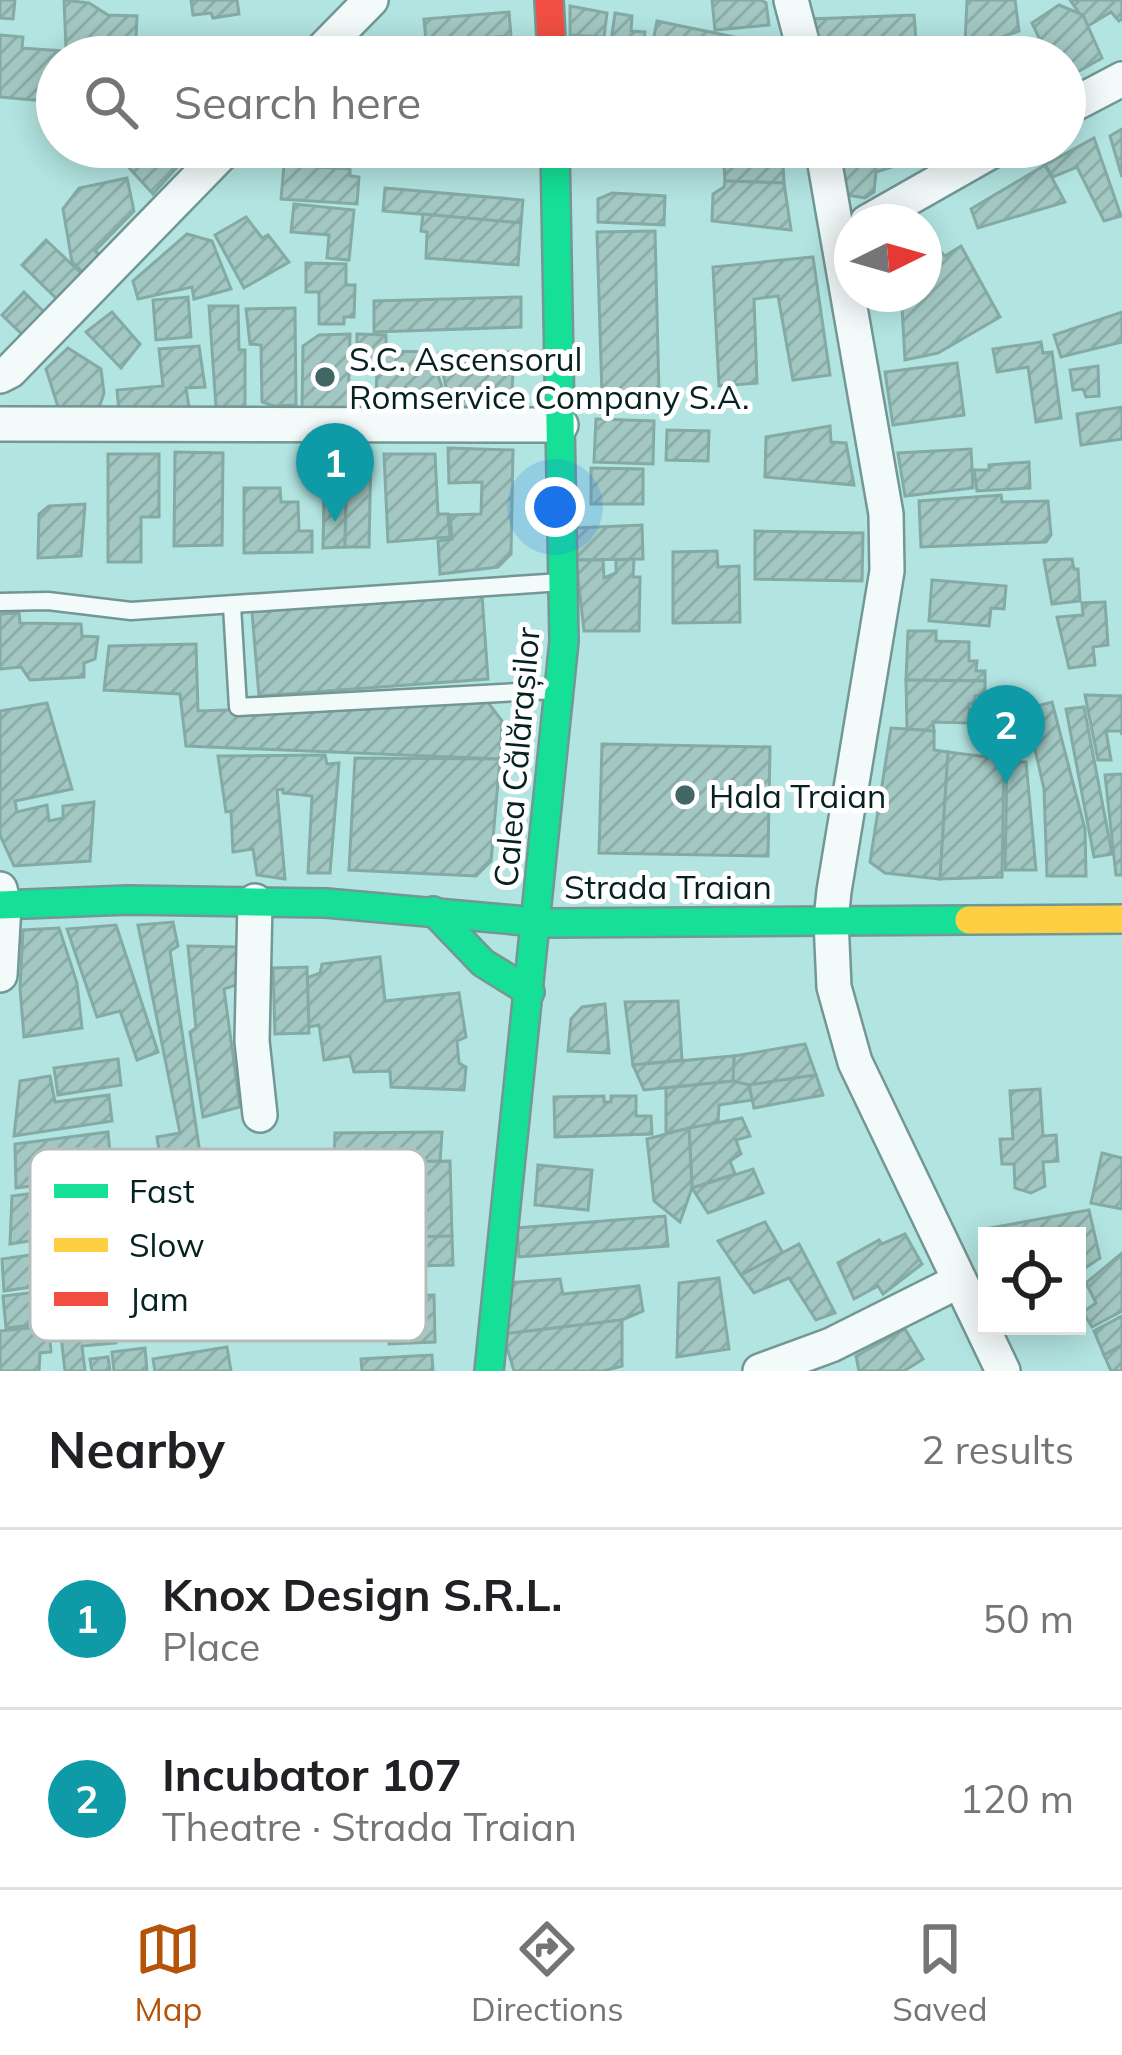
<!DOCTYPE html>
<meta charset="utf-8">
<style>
:root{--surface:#fff;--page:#f2f2f2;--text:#202124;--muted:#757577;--line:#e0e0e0;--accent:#b45309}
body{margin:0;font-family:Mulish,sans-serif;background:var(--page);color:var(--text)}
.controls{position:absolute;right:36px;bottom:36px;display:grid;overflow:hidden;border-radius:0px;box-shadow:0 6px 30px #0003}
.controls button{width:108px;height:108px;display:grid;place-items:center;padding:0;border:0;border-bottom:3px solid var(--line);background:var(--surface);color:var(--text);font:60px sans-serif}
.compass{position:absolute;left:834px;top:204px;width:108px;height:108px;border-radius:50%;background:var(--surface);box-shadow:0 6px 30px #0003;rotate:85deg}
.you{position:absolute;left:555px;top:507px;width:42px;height:42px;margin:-30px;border:9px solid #fff;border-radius:50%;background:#1a73e8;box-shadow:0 0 0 18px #1a73e833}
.badge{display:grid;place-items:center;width:78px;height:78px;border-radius:50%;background:var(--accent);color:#fff;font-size:39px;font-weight:700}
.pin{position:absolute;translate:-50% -99px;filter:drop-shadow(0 3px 6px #0008)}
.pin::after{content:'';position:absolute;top:63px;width:42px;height:36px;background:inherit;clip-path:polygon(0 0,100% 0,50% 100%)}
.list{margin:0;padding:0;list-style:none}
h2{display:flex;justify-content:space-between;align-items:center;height:156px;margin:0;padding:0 48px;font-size:51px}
h2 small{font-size:39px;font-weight:400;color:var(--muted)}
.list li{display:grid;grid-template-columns:78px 1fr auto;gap:36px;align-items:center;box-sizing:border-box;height:180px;padding:0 48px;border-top:3px solid var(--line)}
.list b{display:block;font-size:45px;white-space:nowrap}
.list p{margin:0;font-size:39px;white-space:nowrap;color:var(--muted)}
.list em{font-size:39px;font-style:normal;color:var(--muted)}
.icon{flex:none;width:66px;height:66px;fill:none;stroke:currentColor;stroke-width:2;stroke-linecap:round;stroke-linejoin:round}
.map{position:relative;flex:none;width:1122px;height:1371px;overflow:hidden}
.search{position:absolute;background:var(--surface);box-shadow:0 6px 30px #0003;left:36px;right:36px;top:36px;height:132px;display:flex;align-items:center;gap:30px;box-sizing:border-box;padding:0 42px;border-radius:66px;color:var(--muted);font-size:45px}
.sheet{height:516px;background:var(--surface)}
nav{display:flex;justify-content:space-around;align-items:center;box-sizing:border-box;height:168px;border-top:3px solid var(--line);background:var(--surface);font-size:33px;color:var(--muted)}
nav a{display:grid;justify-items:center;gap:6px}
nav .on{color:var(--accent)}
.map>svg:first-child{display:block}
.building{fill:url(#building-hatch);stroke:#84aaa4;stroke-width:3}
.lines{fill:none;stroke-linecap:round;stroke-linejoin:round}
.lane-casing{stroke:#739795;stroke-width:21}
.street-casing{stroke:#739795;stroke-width:38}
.fast-casing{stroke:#739795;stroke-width:32}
.slow-casing{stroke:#739795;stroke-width:32}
.jam-casing{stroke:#739795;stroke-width:32}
.lane{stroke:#f3fbfa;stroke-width:16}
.street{stroke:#f3fbfa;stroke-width:33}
.fast{stroke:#16e098;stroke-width:27}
.slow{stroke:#ffcf43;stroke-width:27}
.jam{stroke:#f24e42;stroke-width:27}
.poi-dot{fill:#426664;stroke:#fff;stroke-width:4.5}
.labels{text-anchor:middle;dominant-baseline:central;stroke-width:10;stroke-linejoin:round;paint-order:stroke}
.poi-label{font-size:33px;fill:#052221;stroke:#fff;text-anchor:start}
.street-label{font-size:33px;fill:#052221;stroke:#fff}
.key{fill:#fff;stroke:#b4bdbc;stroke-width:3}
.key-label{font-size:33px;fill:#052221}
</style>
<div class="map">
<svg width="1122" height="1371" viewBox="0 0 1122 1371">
<defs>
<pattern id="building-hatch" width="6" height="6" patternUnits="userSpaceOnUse" patternTransform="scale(3)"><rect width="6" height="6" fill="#a3c8c3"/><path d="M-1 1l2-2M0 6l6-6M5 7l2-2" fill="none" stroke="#8baca7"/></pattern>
</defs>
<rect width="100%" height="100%" fill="#b2e4e1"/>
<g class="building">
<path d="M 0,0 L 15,0 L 13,19 L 0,18 Z"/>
<path d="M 64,0 L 89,3 L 108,15 L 137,16 L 136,39 L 211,48 L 210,57 L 79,57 L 66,49 Z"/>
<path d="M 191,0 L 237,0 L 239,14 L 213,18 L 211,13 L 193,15 Z"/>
<path d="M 712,0 L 761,0 L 766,3 L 769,25 L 715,30 Z"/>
<path d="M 967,0 L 1015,0 L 1019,31 L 982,44 L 965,43 Z"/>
<path d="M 1070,0 L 1122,0 L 1122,19 L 1119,21 L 1111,12 L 1088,26 Z"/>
<path d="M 1059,5 L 1083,15 L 1102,58 L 1065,79 L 1065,57 L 1048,57 L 1032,23 Z"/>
<path d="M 570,6 L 607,13 L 604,37 L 570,35 Z"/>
<path d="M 509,12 L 511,36 L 426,42 L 424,19 Z"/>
<path d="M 615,13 L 632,16 L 631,31 L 645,32 L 642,57 L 609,57 Z"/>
<path d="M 914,15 L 916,40 L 982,44 L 986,57 L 895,57 L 891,42 L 860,43 L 859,53 L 829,55 L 811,38 L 810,19 Z"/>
<path d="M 657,21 L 744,39 L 741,56 L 724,52 L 718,57 L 689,51 L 688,57 L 650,57 Z"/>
<path d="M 0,35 L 23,37 L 22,48 L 63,51 L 63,57 L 57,57 L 57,102 L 0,97 Z"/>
<path d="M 1122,129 L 1122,177 L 1110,136 Z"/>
<path d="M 1094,138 L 1121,216 L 1104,221 L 1077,167 L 1053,177 L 1045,165 Z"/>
<path d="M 134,147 L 195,147 L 153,194 L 122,160 Z"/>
<path d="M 433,147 L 519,147 L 519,150 L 433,153 Z"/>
<path d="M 636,147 L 710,147 L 709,166 L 660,165 L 661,154 L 636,154 Z"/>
<path d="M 723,147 L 782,147 L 784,183 L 725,181 Z"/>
<path d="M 838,147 L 888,147 L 892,167 L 876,172 L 874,192 L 865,198 L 847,195 L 840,186 Z"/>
<path d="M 284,165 L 350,169 L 350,176 L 359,177 L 357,204 L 281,199 Z"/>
<path d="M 1045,165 L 1065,202 L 978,228 L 971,209 Z"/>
<path d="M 127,178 L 134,211 L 95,251 L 100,255 L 84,273 L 72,262 L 63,209 L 79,188 Z"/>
<path d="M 725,181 L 784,183 L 791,230 L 712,221 L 713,194 L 724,187 Z"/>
<path d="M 385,188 L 523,200 L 521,223 L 383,211 Z"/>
<path d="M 612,193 L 665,196 L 664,225 L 598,222 L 598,199 Z"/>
<path d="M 294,204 L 354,210 L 349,260 L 327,258 L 329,235 L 291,232 Z"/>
<path d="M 423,214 L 521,223 L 518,265 L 426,258 L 427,232 L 421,231 Z"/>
<path d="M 246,217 L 262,238 L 268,235 L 289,262 L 244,288 L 215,235 Z"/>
<path d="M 655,231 L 659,394 L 602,396 L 597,232 Z"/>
<path d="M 187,234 L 212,241 L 231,289 L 194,299 L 192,287 L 138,299 L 133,281 Z"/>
<path d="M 46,240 L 83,275 L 59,301 L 22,265 Z"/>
<path d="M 961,246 L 1000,317 L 938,353 L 905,360 L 902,308 L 895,305 L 892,294 L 924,294 L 924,258 L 939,250 L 945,256 Z"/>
<path d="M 813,257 L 830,375 L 793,380 L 778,296 L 754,299 L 757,383 L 719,386 L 713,267 Z"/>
<path d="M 306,263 L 346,264 L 346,285 L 355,285 L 354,317 L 344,317 L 344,324 L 319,324 L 319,292 L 306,292 Z"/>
<path d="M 24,292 L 47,315 L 26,338 L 2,315 Z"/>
<path d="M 188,297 L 191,337 L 156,340 L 153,300 Z"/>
<path d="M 521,297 L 521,327 L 374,332 L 374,301 Z"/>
<path d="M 209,306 L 238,306 L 239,350 L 245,350 L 245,407 L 216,407 Z"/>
<path d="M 295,308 L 296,405 L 274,406 L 262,402 L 261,345 L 250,344 L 246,309 Z"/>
<path d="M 112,312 L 140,344 L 121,368 L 86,332 Z"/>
<path d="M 1122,312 L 1122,342 L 1061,357 L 1054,335 Z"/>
<path d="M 350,334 L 348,410 L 302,409 L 303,346 L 319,335 Z"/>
<path d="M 357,334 L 386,335 L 386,351 L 430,352 L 442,387 L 442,412 L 376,410 L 377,362 L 357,361 Z"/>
<path d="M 1041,342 L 1043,353 L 1052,352 L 1061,418 L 1036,422 L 1028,367 L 997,372 L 993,349 Z"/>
<path d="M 199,346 L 205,387 L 186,388 L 189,407 L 119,411 L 117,390 L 163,386 L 159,349 Z"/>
<path d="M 68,348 L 101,369 L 104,393 L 98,411 L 59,410 L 46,369 Z"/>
<path d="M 514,352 L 511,409 L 450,406 L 439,353 Z"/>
<path d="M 957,363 L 964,415 L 893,425 L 885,372 Z"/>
<path d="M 1098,366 L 1099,396 L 1086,397 L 1083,389 L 1073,390 L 1070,370 Z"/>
<path d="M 1122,407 L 1122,439 L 1081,445 L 1077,414 Z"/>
<path d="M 596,419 L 654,421 L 653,464 L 594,462 Z"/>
<path d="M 830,426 L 831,442 L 846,443 L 854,485 L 765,477 L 766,437 Z"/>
<path d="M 667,430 L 709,431 L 708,461 L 666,460 Z"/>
<path d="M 448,448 L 513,450 L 511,554 L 498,567 L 440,574 L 438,541 L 452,539 L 450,515 L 481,514 L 482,482 L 449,483 Z"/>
<path d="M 971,449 L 973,488 L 905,496 L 898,453 Z"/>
<path d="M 325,450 L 347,451 L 345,547 L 323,548 Z"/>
<path d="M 347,451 L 371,451 L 369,547 L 345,547 Z"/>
<path d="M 175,452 L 223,453 L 222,545 L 174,546 Z"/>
<path d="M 108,454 L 159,454 L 159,517 L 141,517 L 141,562 L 108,562 Z"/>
<path d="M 384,454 L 435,454 L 438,514 L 448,514 L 450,537 L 388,542 Z"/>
<path d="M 1029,462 L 1030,488 L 977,491 L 974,470 L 989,470 L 989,465 Z"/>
<path d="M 591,468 L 643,469 L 643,504 L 591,504 Z"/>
<path d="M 244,488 L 280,488 L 281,502 L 298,502 L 299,531 L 312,531 L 312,552 L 244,553 Z"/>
<path d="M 1001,495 L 1002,502 L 1048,501 L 1051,535 L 1046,542 L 921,547 L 919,501 Z"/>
<path d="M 85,504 L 81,556 L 38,558 L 39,514 L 49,506 Z"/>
<path d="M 642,525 L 643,559 L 576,560 L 576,528 Z"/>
<path d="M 755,531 L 863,533 L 862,581 L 755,579 Z"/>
<path d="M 717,551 L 718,567 L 739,566 L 740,622 L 673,623 L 673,552 Z"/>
<path d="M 634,559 L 633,577 L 640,577 L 639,631 L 584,631 L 576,560 L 603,560 L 604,578 L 616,573 L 616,560 Z"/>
<path d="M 1072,559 L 1074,569 L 1078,569 L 1080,601 L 1052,604 L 1044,560 Z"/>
<path d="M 932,580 L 1006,586 L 1004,609 L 991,608 L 989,626 L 929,621 Z"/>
<path d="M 482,595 L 488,679 L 259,696 L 252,612 Z"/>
<path d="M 1105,602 L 1108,645 L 1093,647 L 1095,665 L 1069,668 L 1057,617 L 1083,615 L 1082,603 Z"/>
<path d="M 19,613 L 20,623 L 81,624 L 82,636 L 98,637 L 95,659 L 84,663 L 84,677 L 30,680 L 21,667 L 0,669 L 0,614 Z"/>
<path d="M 908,631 L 936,631 L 936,641 L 969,642 L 969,661 L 977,661 L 976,671 L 985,671 L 985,681 L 906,680 Z"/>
<path d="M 196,644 L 198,711 L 487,701 L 502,721 L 500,759 L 186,746 L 180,694 L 104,690 L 109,646 Z"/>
<path d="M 906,680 L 985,681 L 985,696 L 975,696 L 975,704 L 969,704 L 969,723 L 933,722 L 934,731 L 907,729 Z"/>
<path d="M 1085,695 L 1122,696 L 1122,735 L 1121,731 L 1106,731 L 1111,760 L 1098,760 Z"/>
<path d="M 1052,702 L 1085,829 L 1086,876 L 1047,876 L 1044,789 L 1026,709 Z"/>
<path d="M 47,703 L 72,789 L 15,801 L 17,812 L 47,805 L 49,821 L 63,818 L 63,806 L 94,802 L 90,861 L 14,866 L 0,835 L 0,711 Z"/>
<path d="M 1084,707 L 1112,854 L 1094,857 L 1066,709 Z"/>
<path d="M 891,728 L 934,731 L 934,750 L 948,752 L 940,879 L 885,873 L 870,862 Z"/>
<path d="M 602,744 L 770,747 L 768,856 L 599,853 Z"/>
<path d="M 948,752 L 1004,759 L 1002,877 L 940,879 Z"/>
<path d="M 325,755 L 327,764 L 339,763 L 330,873 L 308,873 L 312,796 L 283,793 L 283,789 L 277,790 L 285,879 L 257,875 L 253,849 L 233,852 L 231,811 L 226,812 L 218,756 Z"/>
<path d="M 355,758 L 500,759 L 491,861 L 476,876 L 349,870 Z"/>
<path d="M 1007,762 L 1026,762 L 1036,870 L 1005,870 Z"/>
<path d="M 1122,774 L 1122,875 L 1116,875 L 1105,775 Z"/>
<path d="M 173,922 L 178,946 L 170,951 L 202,1167 L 162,1171 L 157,1137 L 180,1133 L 138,925 Z"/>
<path d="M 116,925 L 158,1052 L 137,1060 L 120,1011 L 97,1017 L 67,929 Z"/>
<path d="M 59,928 L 77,983 L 82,1028 L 24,1037 L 20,988 L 23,930 Z"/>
<path d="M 188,946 L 238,947 L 236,985 L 224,989 L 240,1107 L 203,1117 L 190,1032 L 196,1028 Z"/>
<path d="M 380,957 L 385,1001 L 459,993 L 466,1037 L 457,1041 L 459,1063 L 466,1067 L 464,1090 L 391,1087 L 390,1071 L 354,1072 L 350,1056 L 324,1060 L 319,1025 L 309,1027 L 307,978 L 320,973 L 322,964 Z"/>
<path d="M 307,967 L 309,1033 L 275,1034 L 273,968 Z"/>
<path d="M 678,1001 L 682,1060 L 633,1065 L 625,1002 Z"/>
<path d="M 605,1004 L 609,1053 L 568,1051 L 571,1019 L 582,1007 Z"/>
<path d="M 805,1044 L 816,1075 L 749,1085 L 733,1081 L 734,1056 Z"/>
<path d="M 734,1056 L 733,1081 L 644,1090 L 633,1065 Z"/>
<path d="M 118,1059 L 121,1085 L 58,1095 L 54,1068 Z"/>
<path d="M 816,1075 L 823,1095 L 754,1108 L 749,1085 Z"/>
<path d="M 50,1076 L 55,1102 L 109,1095 L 112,1121 L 14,1136 L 20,1081 Z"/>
<path d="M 733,1081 L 749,1085 L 752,1100 L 719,1105 L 718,1123 L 666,1133 L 666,1088 Z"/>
<path d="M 1040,1089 L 1043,1136 L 1056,1135 L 1058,1161 L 1043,1162 L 1045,1186 L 1031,1193 L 1015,1188 L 1014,1164 L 1002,1164 L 1000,1139 L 1013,1139 L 1010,1091 Z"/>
<path d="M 604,1096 L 604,1102 L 611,1102 L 611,1096 L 636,1096 L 636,1116 L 651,1116 L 652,1134 L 555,1137 L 554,1097 Z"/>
<path d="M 742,1118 L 750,1136 L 736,1140 L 741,1154 L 730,1161 L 735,1174 L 692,1188 L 689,1128 Z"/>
<path d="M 689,1128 L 692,1188 L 680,1222 L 654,1201 L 647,1139 Z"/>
<path d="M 108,1132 L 112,1175 L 16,1188 L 15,1144 Z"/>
<path d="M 442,1132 L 440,1161 L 334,1163 L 335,1133 Z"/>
<path d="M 1102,1153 L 1122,1158 L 1122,1209 L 1091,1203 Z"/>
<path d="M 450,1161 L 452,1236 L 320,1239 L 320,1210 L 397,1208 L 396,1189 L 323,1188 L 321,1163 Z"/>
<path d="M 538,1165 L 592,1170 L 588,1210 L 535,1205 Z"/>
<path d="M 753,1169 L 763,1193 L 708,1213 L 692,1188 Z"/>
<path d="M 126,1181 L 127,1226 L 10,1244 L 12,1196 Z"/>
<path d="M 1089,1210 L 1100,1258 L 1079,1272 L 1082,1286 L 1077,1287 L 1077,1236 L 988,1236 L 985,1229 Z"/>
<path d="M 665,1216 L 668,1246 L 519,1257 L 517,1228 Z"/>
<path d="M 765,1222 L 783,1253 L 741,1275 L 718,1241 Z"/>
<path d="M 905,1234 L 922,1264 L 883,1294 L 878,1286 L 854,1299 L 838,1263 L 879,1240 L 882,1244 Z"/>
<path d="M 166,1236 L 170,1267 L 4,1291 L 2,1259 Z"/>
<path d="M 452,1236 L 453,1265 L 413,1266 L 413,1261 L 334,1263 L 335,1239 Z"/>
<path d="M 799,1244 L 835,1313 L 816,1320 L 789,1278 L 754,1293 L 741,1275 Z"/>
<path d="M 1122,1253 L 1122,1311 L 1092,1327 L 1083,1312 L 1096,1303 L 1086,1283 Z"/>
<path d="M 719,1278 L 729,1349 L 677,1357 L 679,1283 Z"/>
<path d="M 560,1279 L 563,1294 L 639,1286 L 643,1311 L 622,1320 L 503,1334 L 505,1283 Z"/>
<path d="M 55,1290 L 57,1303 L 48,1304 L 50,1323 L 6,1328 L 3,1296 Z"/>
<path d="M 434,1295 L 435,1342 L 389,1344 L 388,1296 Z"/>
<path d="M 112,1304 L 116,1343 L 82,1346 L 85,1371 L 65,1371 L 58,1309 Z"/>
<path d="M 1122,1316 L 1122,1345 L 1104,1355 L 1094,1331 Z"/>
<path d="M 622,1320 L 622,1366 L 603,1371 L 514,1371 L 503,1334 Z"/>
<path d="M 49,1326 L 51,1352 L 40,1353 L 39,1371 L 0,1371 L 0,1331 Z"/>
<path d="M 905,1329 L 923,1359 L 904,1371 L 859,1371 L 856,1356 Z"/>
<path d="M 1122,1345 L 1122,1371 L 1111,1371 L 1104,1355 Z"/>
<path d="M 227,1347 L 231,1371 L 155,1371 L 153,1359 Z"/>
<path d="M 145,1348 L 147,1371 L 114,1371 L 112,1352 Z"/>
<path d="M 432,1355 L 433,1371 L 362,1371 L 361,1359 Z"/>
<path d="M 108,1357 L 110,1371 L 92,1371 L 90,1359 Z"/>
</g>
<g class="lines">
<defs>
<g id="lane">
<path d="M 0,602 L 48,601 L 131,611 L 562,582"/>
<path d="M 232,606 L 238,707 L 555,690"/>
</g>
<g id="street">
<path d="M 791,0 L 806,57"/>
<path d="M 315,57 L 371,0"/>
<path d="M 1065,109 L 1122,79"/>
<path d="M 822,147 L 886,514 L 887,571 L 834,891 L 831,920 L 834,987 L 855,1062 L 1003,1371"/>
<path d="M 867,222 L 999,147"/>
<path d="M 0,376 L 10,371 L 228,147"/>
<path d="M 0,424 L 561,425"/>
<path d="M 0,889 L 4,905 L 0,975"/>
<path d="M 255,901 L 252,1041 L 260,1115"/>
<path d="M 760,1371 L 831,1345 L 959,1281"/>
</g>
<g id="fast">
<path d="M 0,905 L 128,900 L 326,903 L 549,923 L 969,920"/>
<path d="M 433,911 L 483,963 L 530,992"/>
<path d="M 489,1371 L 564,641 L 555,147"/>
</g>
<path id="slow" d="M 969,920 L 1122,919"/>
<path id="jam" d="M 549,0 L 552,57"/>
</defs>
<use href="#lane" class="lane-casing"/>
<use href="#street" class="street-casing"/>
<use href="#fast" class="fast-casing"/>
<use href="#slow" class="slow-casing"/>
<use href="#jam" class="jam-casing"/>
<use href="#lane" class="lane"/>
<use href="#street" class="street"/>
<use href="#fast" class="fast"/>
<use href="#slow" class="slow"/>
<use href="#jam" class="jam"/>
</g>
<g class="poi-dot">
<circle cx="325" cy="377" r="12"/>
<circle cx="685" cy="795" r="12"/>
</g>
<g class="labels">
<g class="poi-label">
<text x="349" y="358">S.C. Ascensorul<tspan x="349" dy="38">Romservice Company S.A.</tspan></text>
<text x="709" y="795">Hala Traian</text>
</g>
<g class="street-label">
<text transform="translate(516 757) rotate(-85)">Calea Călărașilor</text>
<text x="668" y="886">Strada Traian</text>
</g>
</g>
<rect x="30" y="1149" width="396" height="192" rx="18" class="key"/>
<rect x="54" y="1184" width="54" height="14" fill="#16e098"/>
<rect x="54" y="1238" width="54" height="14" fill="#ffcf43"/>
<rect x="54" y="1292" width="54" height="14" fill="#f24e42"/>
<g class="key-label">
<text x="129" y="1203">Fast</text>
<text x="129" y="1257">Slow</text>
<text x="129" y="1311">Jam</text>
</g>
</svg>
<div class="controls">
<button><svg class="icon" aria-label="locate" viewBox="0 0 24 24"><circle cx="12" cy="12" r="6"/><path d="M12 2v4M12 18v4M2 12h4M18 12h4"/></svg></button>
</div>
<svg class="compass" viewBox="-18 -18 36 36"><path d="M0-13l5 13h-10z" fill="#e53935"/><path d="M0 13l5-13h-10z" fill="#757577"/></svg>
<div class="you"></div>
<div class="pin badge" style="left:335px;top:522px;background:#0f9aa8">1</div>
<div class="pin badge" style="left:1006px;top:784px;background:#0f9aa8">2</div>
<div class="search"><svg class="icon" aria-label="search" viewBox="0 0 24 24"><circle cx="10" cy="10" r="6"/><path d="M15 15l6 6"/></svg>Search here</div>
</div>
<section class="sheet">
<h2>Nearby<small>2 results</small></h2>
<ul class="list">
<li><span class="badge" style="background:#0f9aa8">1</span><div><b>Knox Design S.R.L.</b><p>Place</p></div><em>50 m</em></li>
<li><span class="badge" style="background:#0f9aa8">2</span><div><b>Incubator 107</b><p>Theatre · Strada Traian</p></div><em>120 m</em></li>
</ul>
</section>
<nav>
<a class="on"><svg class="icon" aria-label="map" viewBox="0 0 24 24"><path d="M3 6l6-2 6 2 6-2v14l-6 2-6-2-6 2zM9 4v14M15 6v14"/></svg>Map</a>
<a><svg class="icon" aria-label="directions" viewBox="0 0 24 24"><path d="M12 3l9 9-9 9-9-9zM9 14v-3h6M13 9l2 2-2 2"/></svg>Directions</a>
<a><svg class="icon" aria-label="saved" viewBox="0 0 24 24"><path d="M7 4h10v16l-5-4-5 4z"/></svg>Saved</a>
</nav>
